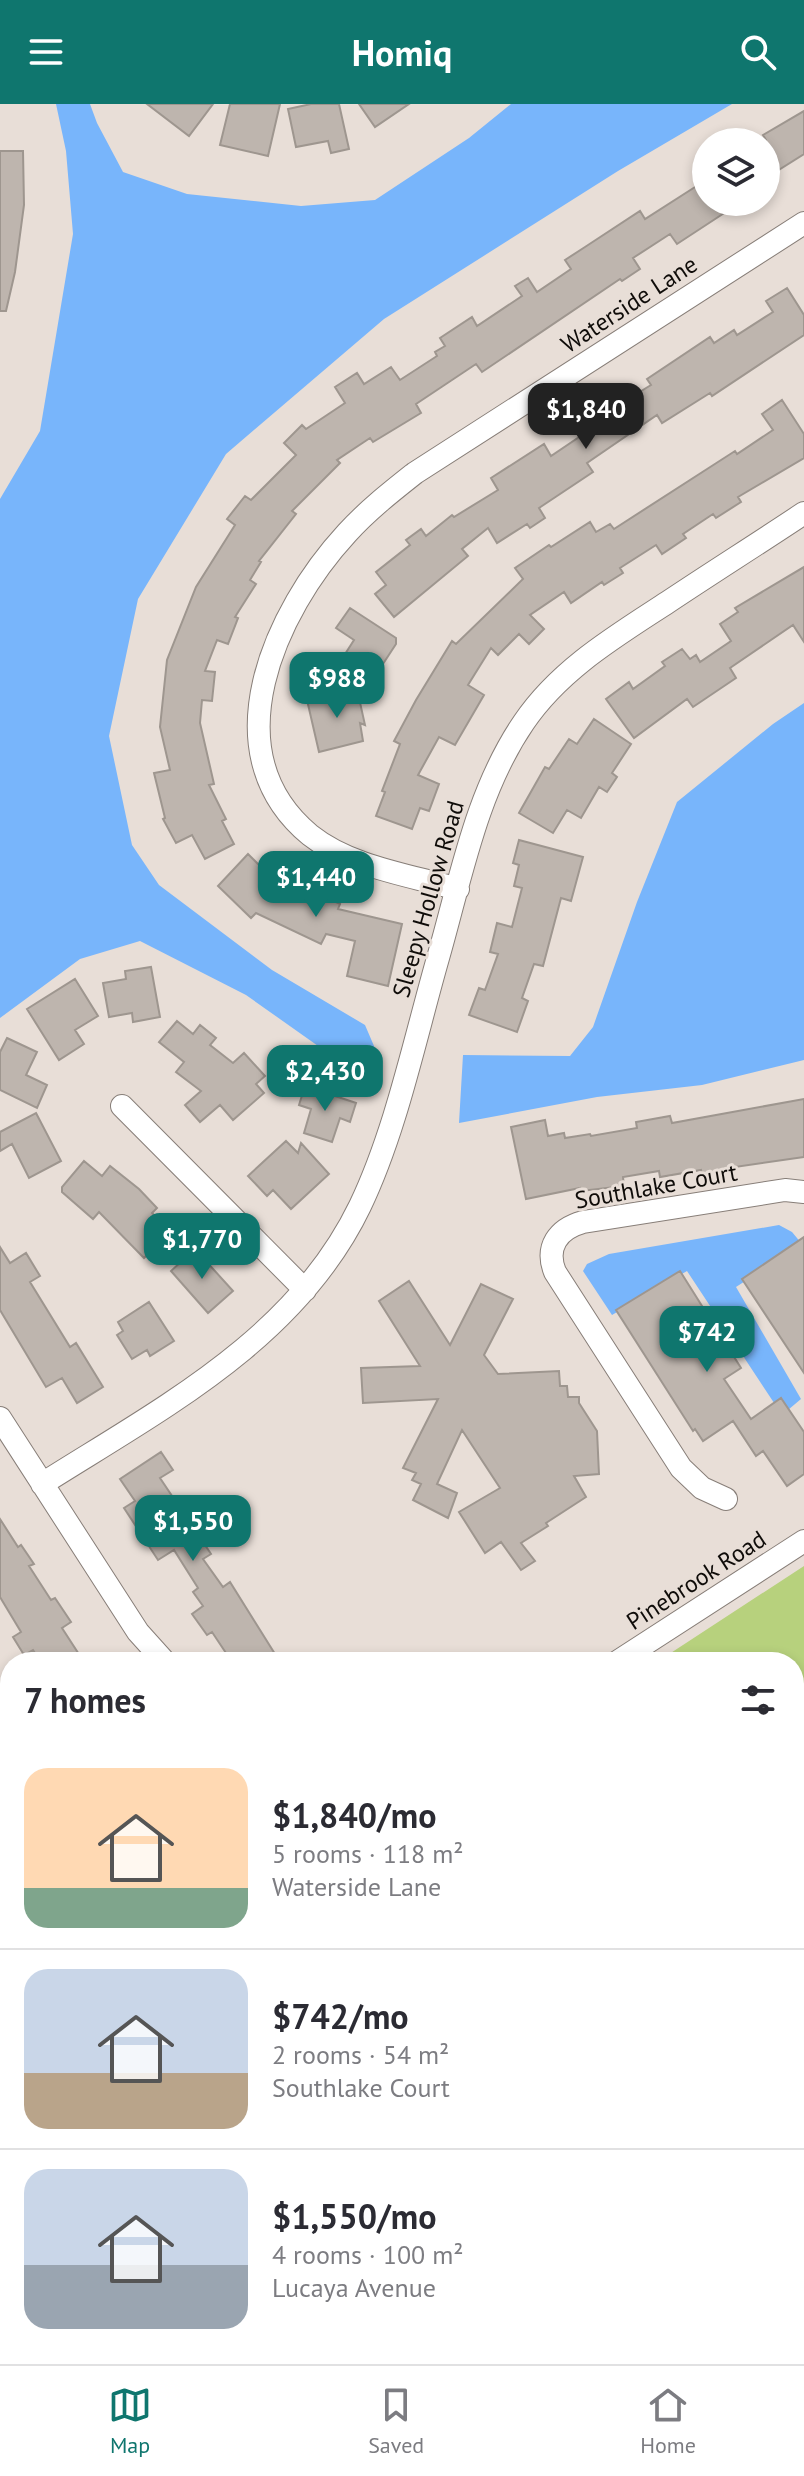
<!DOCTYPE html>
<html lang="en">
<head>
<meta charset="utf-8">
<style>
	body { margin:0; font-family:"PT Sans",sans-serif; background:#f7f7f7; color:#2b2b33; height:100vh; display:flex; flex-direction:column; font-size:30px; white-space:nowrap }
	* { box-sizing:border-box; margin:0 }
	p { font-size:26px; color:#7c7c81 }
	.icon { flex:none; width:44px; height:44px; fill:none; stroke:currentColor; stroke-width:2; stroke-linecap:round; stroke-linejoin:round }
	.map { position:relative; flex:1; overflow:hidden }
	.side { position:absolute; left:0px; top:1548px; width:804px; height:712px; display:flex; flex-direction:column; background:#fff; border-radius:32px 32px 0 0; box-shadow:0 4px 12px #0003 }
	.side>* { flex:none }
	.fabs { position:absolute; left:692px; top:24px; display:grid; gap:16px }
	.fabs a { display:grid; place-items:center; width:88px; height:88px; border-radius:50%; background:#fff; box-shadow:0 4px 12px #0003; font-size:40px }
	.price { position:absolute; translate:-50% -68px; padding:0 18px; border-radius:16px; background:#0f766e; color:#fff; font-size:26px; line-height:52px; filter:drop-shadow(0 2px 4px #0008) }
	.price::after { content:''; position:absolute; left:50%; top:48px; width:24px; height:18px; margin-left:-12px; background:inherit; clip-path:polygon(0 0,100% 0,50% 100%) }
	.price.active { background:#222; color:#fff }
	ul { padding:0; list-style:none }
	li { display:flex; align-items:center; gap:24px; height:200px; padding:0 24px }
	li+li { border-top:2px solid #e1e1e2 }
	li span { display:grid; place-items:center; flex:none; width:224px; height:160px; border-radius:24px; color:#555 }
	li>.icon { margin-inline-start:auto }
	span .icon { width:96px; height:96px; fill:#fffc; stroke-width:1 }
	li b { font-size:34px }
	h2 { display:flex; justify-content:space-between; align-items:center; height:96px; padding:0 24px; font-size:34px }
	header { display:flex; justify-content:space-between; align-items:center; height:104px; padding:0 24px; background:#0f766e; color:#fff; font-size:36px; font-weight:800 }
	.dock { display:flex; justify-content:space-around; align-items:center; height:112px; border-top:2px solid #e1e1e2; background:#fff; font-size:22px; color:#7c7c81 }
	.dock a { display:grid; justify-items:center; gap:4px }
	.dock .active { color:#0f766e }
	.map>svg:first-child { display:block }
</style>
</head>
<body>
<header><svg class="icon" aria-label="menu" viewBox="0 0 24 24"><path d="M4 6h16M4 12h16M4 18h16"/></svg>Homiq<svg class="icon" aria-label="search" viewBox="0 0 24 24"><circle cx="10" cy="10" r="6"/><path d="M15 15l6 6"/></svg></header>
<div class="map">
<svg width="804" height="2260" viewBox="0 0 804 2260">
	<rect width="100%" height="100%" fill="#e8ded7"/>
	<path fill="#b7d17d" d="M804,1462V2260H0V1986L10,1980V2250H794V1558H657Z"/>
	<path fill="#78b5fb" d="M56,0H90L97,19L123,68L187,90L301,102L375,96L469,34L511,0H732L618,67L384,215L226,350L138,495L109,632L132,741L159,781L272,866L365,921L377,949L352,966L246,891L140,837L80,855L0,914V395L40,327L73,130L66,47Z
		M804,599V956L702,981L597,993L459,1019L463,951L570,952L593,923L637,798L677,698L773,620Z
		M779,1121L792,1128L802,1140L736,1183L801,1295L782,1311L687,1167L612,1211L583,1167L587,1160L609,1150Z"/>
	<path fill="#beb5ae" stroke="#9e968f" stroke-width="2" d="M147,0H213L189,32Z
		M230,0H280L268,52L220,41Z
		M311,0H339L349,45L331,49L328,37L296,43L288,5Z
		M359,0H409L375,23Z
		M804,7V50L766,74V36L763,31Z
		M0,47H23L24,101L15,168L6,207H0Z
		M706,76V98H741L677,140L670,130L633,154L640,165L622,177L620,175L482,268L476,260L416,300L421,309L373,338L370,334L337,356L340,359L292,407L296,410L259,457L261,458L250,476L256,480L235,513L238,514L228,540L217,536L205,567L215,568L212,597L202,596L200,619L214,680L209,681L226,715L222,717L234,740L205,755L192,731L176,739L163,715L165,714L154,669L170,666L160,623L167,556L196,483L235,421L227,415L245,392L251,396L296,351L284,339L302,321L306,325L345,299L335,283L357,269L364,280L391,263L400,276L437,252L435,248L445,242L440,234L472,213L477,222L522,192L515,182L528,174L537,188L571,165L565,156L585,143L640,107L645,115Z
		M787,184L804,211V231L712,292L710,289L662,319L657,311L587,359L593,368L539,404L545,414L530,424L527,420L497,439L488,424L462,445L468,452L394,513L375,490L386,481L376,468L410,441L406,436L421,425L426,432L452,411L454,413L498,386L491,374L544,340L551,352L588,327L582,319L617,296L620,300L651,281L647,275L710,233L714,239L734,226L737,231L773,208L766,197Z
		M782,296L804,330V354L738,393L741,398L716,414L713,410L683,430L686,434L662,450L656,441L620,464L623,469L604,481L602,478L571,499L564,488L530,511L544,525L529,540L519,530L498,551L491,544L468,581L484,591L455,641L439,633L418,671L439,680L429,707L420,704L412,725L376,712L385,688L382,687L400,640L394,637L416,596L452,537L456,540L523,475L515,464L549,441L551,443L590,418L596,428L610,420L614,425L735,347L737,350L773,326L762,310Z
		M804,463V538L793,521L730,564L736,574L693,603L687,595L634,634L606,595L629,578L633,585L665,562L662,558L682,545L690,555L696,551L700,558L731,537L720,520L738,508L735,504Z
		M350,504L396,534V540L377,569L369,563L363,573L340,558L354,536L336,524Z
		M357,585L365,621L360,619L363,637L319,648L307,596Z
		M594,615L631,640L612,669L617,673L607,688L599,683L581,714L567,706L553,729L519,709L545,663L549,665L569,635L577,640Z
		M519,736L583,753L571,797L561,794L543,862L534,860L522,894L528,897L517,928L469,911L479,884L485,886L498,850L490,848L497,819L512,823L522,784L514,782L519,761L513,759Z
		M248,750L267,769L274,761L289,774L279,785L310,800L316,788L340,800L338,805L402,820L388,882L347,872L355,837L326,830L321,840L256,809L251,814L218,782Z
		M151,863L160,913L133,918L132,909L109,913L103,879L126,875L125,867Z
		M75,875L98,912L75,926L84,940L59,956L27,905Z
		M177,917L193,930L200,921L216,934L210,941L233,959L244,949L265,972L256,980L264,989L233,1016L220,1001L200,1018L185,1001L201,987L176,968L184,958L159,938Z
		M7,934L37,948L26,971L47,981L37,1004L0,986V948Z
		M305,982L356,999L350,1018L340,1014L332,1038L304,1029L311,1005L299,1001Z
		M804,995V1053L721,1065L722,1069L702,1072L701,1066L660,1073L659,1067L623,1073L624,1082L581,1087L580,1084L526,1095L511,1023L545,1016L548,1032L564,1029L565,1034L590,1030L591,1032L637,1024L636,1018L670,1012L672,1019Z
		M36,1009L61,1057L29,1074L12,1040L0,1047V1028Z
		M286,1037L298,1049L301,1039L329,1070L291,1105L273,1086L267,1092L248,1072Z
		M84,1057L102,1072L110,1062L139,1085L157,1104L152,1109L171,1128L144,1154L99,1108L93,1115L62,1088V1083Z
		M804,1133V1269L742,1175Z
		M0,1143L10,1159L26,1149L40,1172L30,1178L70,1243L76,1239L103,1283L77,1299L62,1274L46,1283L0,1206Z
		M195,1145L233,1187L208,1209L171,1167Z
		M680,1167L741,1264L724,1275L751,1315L781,1294L804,1328V1370L787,1382L763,1347L756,1352L733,1317L703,1337L695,1325L693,1327L616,1206Z
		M409,1177L450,1241L481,1180L513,1195L484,1251L498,1270L559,1267L560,1282H567L568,1293H579V1299L597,1327L599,1370L574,1372L586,1393L546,1419L548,1422L521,1439L535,1457L521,1466L501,1438L485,1449L459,1408L500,1384L462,1326L437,1380L457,1389L448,1414L413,1396L421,1380L412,1376L416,1369L403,1364L438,1295L363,1299L361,1264L420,1262L379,1197Z
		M149,1198L174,1237L150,1252L147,1246L132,1255L117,1231L123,1227L118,1218Z
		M161,1348L173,1366L160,1374L211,1450L203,1455L223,1483L230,1478L280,1558H232L212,1528L207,1531L192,1510L203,1502L193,1488L198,1484L174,1446L158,1456L124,1404L135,1397L120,1375Z
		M0,1415L18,1443L21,1441L34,1460L29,1462L51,1496L55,1494L71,1518L62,1524L84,1558H41L33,1546L24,1551L13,1533L21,1528L0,1493Z"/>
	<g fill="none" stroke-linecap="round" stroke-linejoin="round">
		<defs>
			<path id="minor" d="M458,785C409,771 350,763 310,731C210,648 275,507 347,429C368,406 391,388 415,369L804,119
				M122,1002L305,1186
				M0,1314L138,1528L165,1558
				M42,1380C162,1304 296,1235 360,1102C396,1027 415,934 438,854C461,774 476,688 524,618C560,565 616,532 668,498C713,468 759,439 804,409
				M726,1395L702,1384L681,1364L555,1168C545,1143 558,1125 583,1118L785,1086L804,1088
				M617,1558L804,1437
				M0,1822L10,1838
				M0,1957L10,1950
				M598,2250L604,2260
				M427,2260L444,2250"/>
		</defs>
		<use href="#minor" stroke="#877e78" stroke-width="24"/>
		<use href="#minor" stroke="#fff" stroke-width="22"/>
	</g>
	<g text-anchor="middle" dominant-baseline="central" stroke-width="6" stroke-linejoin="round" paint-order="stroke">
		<g font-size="24" fill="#0f0c09" stroke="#e8ded7">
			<text transform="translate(629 200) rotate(-33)">Waterside Lane</text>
			<text transform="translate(428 795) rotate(-74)">Sleepy Hollow Road</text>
			<text transform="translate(656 1082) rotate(-10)">Southlake Court</text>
			<text transform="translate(696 1476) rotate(-33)">Pinebrook Road</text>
		</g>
	</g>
</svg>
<div class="fabs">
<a><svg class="icon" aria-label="layers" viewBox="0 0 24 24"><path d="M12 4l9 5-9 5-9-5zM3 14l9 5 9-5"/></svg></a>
</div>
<b class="price active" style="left:586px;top:347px">$1,840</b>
<b class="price" style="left:337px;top:616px">$988</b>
<b class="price" style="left:316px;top:815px">$1,440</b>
<b class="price" style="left:325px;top:1009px">$2,430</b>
<b class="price" style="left:202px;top:1177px">$1,770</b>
<b class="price" style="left:707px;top:1270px">$742</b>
<b class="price" style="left:193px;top:1459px">$1,550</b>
<section class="side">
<h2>7 homes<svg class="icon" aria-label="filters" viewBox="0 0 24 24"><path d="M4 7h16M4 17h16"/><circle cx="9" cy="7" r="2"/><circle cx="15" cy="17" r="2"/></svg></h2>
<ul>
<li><span style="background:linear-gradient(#ffd9b3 75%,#7fa58c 0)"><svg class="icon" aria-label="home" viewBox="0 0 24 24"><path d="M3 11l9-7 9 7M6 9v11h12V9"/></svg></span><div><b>$1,840/mo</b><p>5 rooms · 118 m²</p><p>Waterside Lane</p></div></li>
<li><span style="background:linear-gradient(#c9d6e8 65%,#b9a48a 0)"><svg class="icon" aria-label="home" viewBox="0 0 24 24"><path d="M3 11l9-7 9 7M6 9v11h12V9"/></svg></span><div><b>$742/mo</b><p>2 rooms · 54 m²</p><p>Southlake Court</p></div></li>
<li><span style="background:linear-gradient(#c9d6e8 60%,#9aa5b1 0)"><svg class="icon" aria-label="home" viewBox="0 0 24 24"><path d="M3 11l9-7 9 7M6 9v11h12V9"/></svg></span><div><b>$1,550/mo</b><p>4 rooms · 100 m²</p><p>Lucaya Avenue</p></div></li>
</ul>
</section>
</div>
<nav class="dock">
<a class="active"><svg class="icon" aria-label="map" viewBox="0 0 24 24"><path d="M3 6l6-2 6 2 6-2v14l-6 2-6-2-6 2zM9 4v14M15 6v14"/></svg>Map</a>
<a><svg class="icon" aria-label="saved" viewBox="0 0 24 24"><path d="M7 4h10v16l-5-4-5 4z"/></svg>Saved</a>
<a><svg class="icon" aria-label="home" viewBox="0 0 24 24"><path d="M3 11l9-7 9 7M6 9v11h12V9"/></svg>Home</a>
</nav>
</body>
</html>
